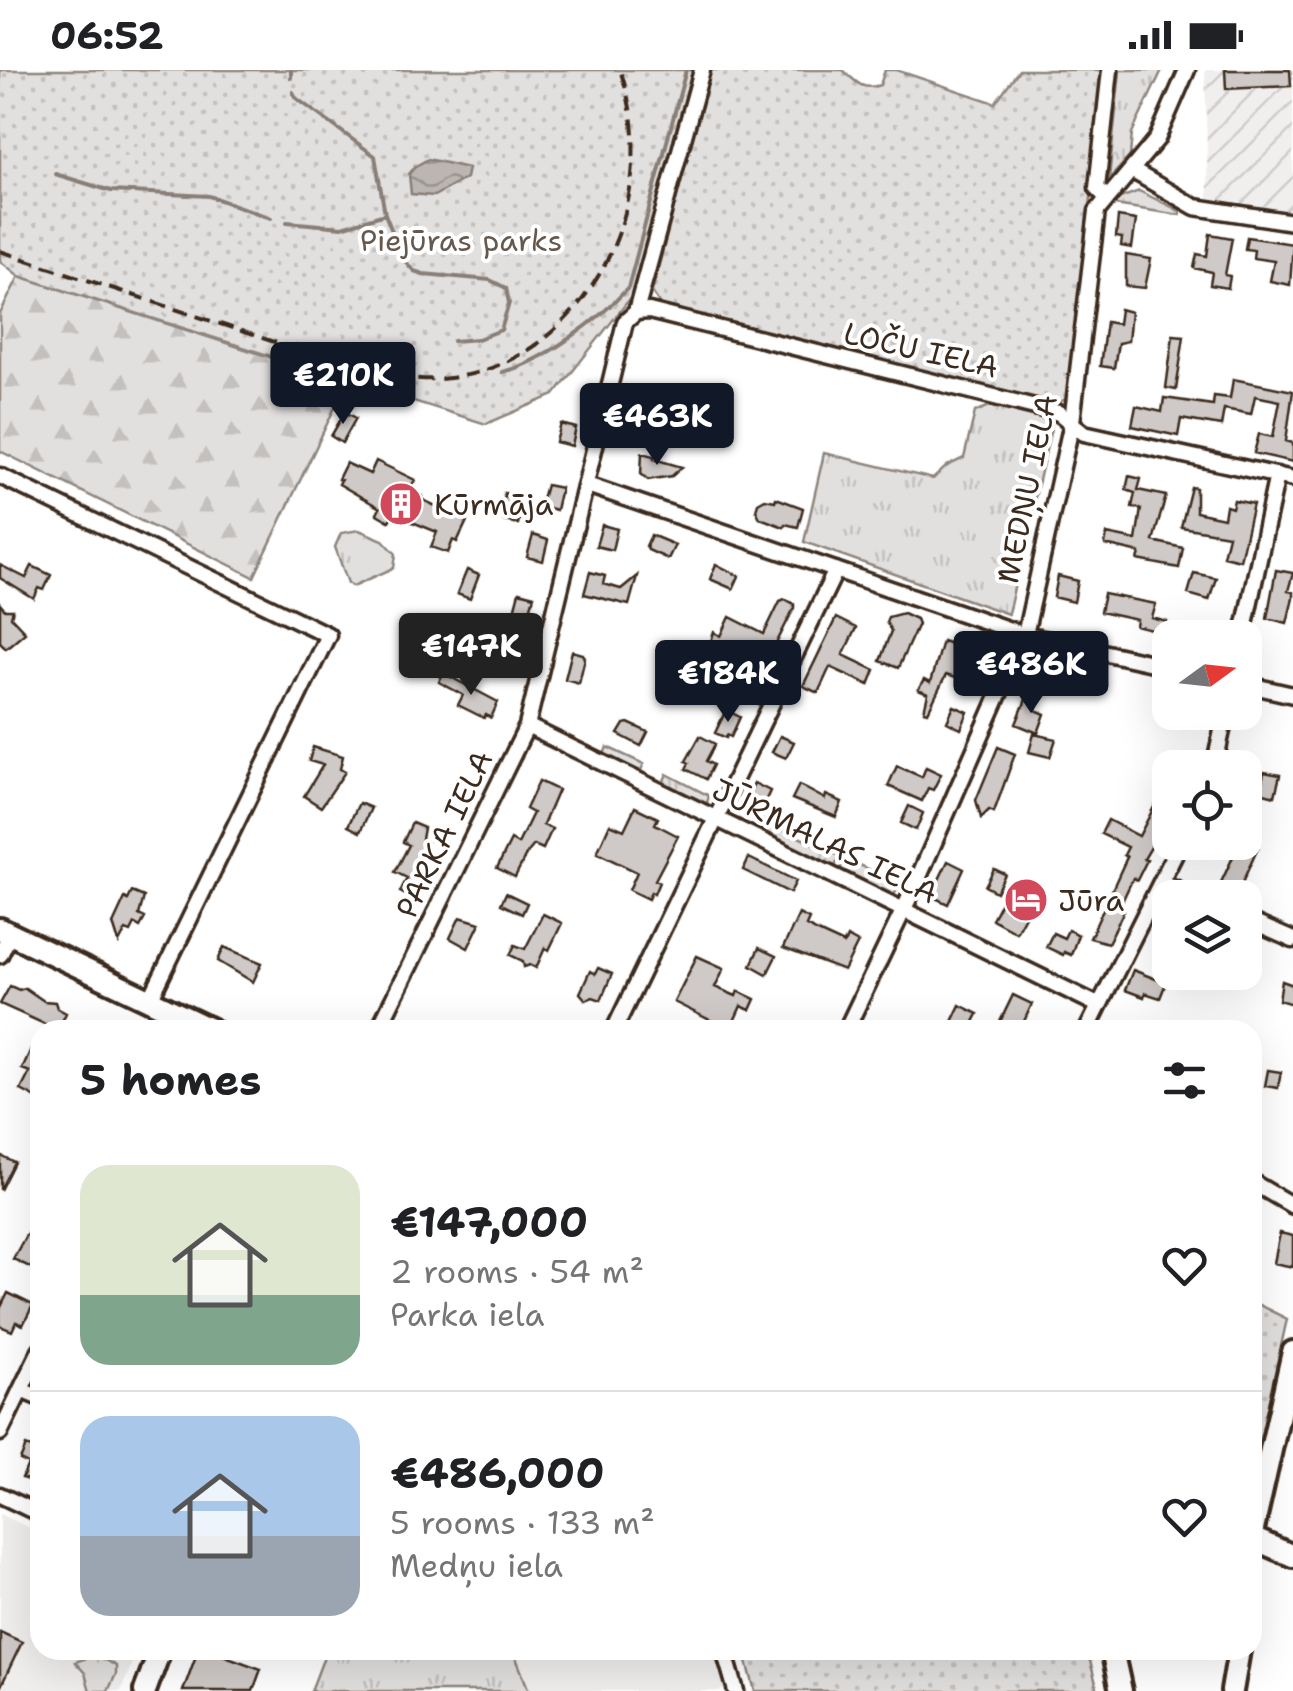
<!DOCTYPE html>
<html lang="en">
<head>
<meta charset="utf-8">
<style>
	body { margin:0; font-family:"Shantell Sans",sans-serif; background:#f2f2f2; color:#202124; height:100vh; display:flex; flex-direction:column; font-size:38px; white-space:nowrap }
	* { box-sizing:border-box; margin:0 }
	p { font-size:32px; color:#757577 }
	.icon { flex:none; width:55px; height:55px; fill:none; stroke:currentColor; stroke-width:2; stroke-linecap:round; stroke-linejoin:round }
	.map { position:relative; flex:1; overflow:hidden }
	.drawer { position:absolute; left:30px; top:950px; width:1232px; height:640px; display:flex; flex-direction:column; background:#fff; border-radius:30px; box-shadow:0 10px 40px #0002 }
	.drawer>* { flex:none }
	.needle { width:65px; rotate:75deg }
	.buttons { position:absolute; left:1152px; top:550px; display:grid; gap:20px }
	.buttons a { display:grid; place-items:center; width:110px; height:110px; border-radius:20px; background:#fff; box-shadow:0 10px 40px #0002; font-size:50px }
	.price { position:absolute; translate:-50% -85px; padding:0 22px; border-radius:10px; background:#111827; color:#fff; font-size:32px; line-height:65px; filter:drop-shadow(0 2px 5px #0008) }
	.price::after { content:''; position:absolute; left:50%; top:60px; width:30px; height:22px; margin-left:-15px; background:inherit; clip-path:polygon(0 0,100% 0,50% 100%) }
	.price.on { background:#222; color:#fff }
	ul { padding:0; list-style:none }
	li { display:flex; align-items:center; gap:30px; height:250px; padding:0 50px }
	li+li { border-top:2px solid #e0e0e0 }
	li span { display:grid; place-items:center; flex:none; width:280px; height:200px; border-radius:30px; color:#555 }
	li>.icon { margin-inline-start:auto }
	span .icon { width:120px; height:120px; fill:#fffc; stroke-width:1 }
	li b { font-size:42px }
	h2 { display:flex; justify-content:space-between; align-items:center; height:120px; padding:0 50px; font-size:42px }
	.status { display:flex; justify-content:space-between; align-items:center; height:70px; padding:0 50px; background:#fff; direction:ltr }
	.status svg { height:28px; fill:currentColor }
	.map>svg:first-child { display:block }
</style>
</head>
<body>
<div class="status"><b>06:52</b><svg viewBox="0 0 49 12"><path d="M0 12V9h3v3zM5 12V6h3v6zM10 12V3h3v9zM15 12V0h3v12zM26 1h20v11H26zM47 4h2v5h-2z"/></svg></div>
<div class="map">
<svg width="1293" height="1621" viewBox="0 0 1293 1621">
	<defs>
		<pattern id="industrial-furrows" width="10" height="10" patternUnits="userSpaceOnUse" patternTransform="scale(2.5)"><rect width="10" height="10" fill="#f1efee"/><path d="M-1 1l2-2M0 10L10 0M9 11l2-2" fill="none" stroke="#d0cdcc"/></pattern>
		<pattern id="grass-tufts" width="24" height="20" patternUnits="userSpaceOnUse" patternTransform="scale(2.5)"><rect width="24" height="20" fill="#e2e0de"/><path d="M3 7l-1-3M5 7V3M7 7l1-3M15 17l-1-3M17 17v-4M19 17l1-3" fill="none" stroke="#c3c0be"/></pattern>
		<pattern id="forest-firs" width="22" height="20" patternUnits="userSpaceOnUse" patternTransform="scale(2.5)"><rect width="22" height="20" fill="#e2e0de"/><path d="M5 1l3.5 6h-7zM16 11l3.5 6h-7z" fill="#c3c0be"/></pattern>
		<pattern id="park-dots" width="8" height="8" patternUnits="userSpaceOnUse" patternTransform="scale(2.5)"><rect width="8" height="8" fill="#e2e0de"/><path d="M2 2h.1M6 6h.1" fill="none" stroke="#c3c0be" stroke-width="1.8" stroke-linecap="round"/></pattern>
		<pattern id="water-waves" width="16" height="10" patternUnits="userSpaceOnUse" patternTransform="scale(2.5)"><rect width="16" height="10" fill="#bcb6b3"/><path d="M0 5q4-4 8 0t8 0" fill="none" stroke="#9a9491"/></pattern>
	</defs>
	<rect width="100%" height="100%" fill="#fff"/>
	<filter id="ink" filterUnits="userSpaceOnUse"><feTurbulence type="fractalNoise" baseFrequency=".01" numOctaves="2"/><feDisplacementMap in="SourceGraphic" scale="20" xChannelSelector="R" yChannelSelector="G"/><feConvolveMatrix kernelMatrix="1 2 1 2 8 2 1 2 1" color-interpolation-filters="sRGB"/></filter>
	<g filter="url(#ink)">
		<path fill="#f1efee" d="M0,1444L40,1463V1580H137L121,1621H0Z
			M513,1580H724L734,1615L718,1621H529Z"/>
		<path fill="url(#industrial-furrows)" d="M1205,0H1293V144L1208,129Z"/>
		<path fill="url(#grass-tufts)" stroke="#8e857e" stroke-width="2.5" d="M1120,0H1162L1132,63L1130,86L1109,109Z
			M1139,121L1180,141V145L1115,135L1112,131Z
			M995,334L1053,350L1008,544L804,472L824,383L933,409L947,396L964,388L975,342Z
			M359,460L383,470L396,484L394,498L353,516L348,513L335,477L341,463Z
			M607,677L644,694L639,704L603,687Z
			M667,704L709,726L706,736L662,715Z
			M762,750L840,786L834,798L757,762Z
			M845,788L900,814L893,827L839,802Z
			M320,1580H513L529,1621H311L325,1584Z
			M95,1585L116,1596V1604L108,1621H90L85,1603L75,1592Z"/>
		<path fill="url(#forest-firs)" stroke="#8e857e" stroke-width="2.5" d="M19,206L347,312L254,507L0,381V244Z"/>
		<path fill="url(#park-dots)" stroke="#8e857e" stroke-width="2.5" d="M0,0H704L639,217L554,325L486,354L19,206L0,191Z
			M710,0H843C856,12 862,21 880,15L885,0H896L995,33L1019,0H1105L1069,327L1055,335L661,236L652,222Z
			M1253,1232L1287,1249L1253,1402Z
			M744,1580H1087L1098,1621H755Z"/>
		<path fill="url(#water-waves)" stroke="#887e77" stroke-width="2.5" d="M428,89L468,98L466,108L434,126L411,124L409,104L416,96Z"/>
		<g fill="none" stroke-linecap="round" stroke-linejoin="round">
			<path stroke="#887e77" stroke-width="4" d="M291,8V0
				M293,22L296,28L375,86L385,144L397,174
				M55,104L111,121L209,126L271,148
				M287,152L342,157L385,144
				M405,191L414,201L423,204L490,210L506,218L509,233L501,260L478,269L453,271
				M502,302C542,293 600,249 628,218L686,0"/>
		</g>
		<path fill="#cfcac7" stroke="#3b2a1e" stroke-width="2.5" d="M1225,0H1290L1291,16L1226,19Z
			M1118,147L1136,150L1132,178L1121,176L1122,168L1116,167Z
			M1210,164L1232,168L1225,205L1230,206L1228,218L1210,215L1212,202L1194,198L1197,184L1207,186Z
			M1247,167L1293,174L1290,215L1270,211L1274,191L1253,188L1254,180L1245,179Z
			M1126,185L1151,189L1145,218L1126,216Z
			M1120,239L1131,242L1128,271L1118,273L1114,298L1100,296L1106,252L1118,254Z
			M1173,265L1184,266L1176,320L1166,318Z
			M1233,309L1293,321L1286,371L1293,373V392L1254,383L1259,364L1273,367L1280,331L1255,326L1251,344L1224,339L1221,356L1181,349L1178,366L1132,356L1136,336L1162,342L1164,328L1213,335L1214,326L1230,328Z
			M345,342L356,348L342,373L331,366Z
			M561,354L576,358L572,376L556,372Z
			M642,383L654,386V389L682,397L672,406L648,410L641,404Z
			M376,391L415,410L409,420L422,426L421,429L467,451L457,472L453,470L448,483L431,477L437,462L393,444L389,451L377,444L380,438L339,414L341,410L338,409L346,393L370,404Z
			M1129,406L1141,409L1138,420L1166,426L1153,471L1183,478L1179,498L1138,490L1140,483L1105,475L1107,464L1136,470L1141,439L1132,437L1135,423L1126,420Z
			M546,415L561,418L556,440L540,436Z
			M1191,417L1196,418V442L1224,448L1226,436L1232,438L1234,430L1253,434L1240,490L1223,486L1228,465L1181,457Z
			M504,423L520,427L518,435L523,436L518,454L504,451Z
			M776,428L803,438L798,457L785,454L784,457L760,448L756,440L758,433L765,429L775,431Z
			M602,455L617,459L612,480L596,476Z
			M533,465L548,470L543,491L527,487Z
			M651,465L675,475L668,489L648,480L646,476Z
			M716,494L739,506L733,519L710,509Z
			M0,495L26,508L32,496L51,505L44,520L39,518L34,529L0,508Z
			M467,500L479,505L470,529L457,524Z
			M1276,500L1293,503L1288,521L1293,522V528L1287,553L1267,548Z
			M590,502L605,506L603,514L621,519L637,506L629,535L584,524Z
			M1194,503L1216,508L1209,530L1188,524Z
			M1058,506L1078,511L1074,532L1054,527Z
			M519,522L534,526L514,594L490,584L497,560L508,564Z
			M1104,524L1156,534L1152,548L1167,552L1164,563L1136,556L1137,550L1100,542Z
			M785,529L794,534V538L769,588L737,573L726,589L708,580L714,562L721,566L730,547L764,564L780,531Z
			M0,534L5,540H13L11,547L25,562L6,578L0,572Z
			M903,543L916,549L918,554L898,598L880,591L891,561L886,552L888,547Z
			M836,548L856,558L843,585L875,600L869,615L830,597L818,623L803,616Z
			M942,571L978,583L975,591L982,593L974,614L946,605L928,642L924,641L928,624L918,620L924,610L930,613Z
			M572,581L583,584L585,588L579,613L565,609Z
			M1042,590L1065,596L1063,607L1057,606L1055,613L1038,610Z
			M443,603L498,632L491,648L486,645L484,648L458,635L463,625L439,612Z
			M1027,627L1039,632L1036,640L1045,644L1038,663L1016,654Z
			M954,636L968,642L961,659L947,652Z
			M726,640L740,647L731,667L727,665L726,668L715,663Z
			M628,653L648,662L641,676L618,664L624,654Z
			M1034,664L1056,669L1050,687L1029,682Z
			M700,666L715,674L706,691L713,695L706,709L686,699L689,693L686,691Z
			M780,666L794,672L786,688L772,682Z
			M313,677L343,686L340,699L345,702L321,737L304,726L323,695L309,691Z
			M998,677L1015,684L994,742L989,740L981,748L976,730Z
			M897,696L922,707L926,697L941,704L933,720L928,718L922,731L888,716Z
			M1264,702L1280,705L1275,726L1260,722Z
			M1170,706V745L1144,789L1147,790L1137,810L1133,808L1119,838L1124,840L1118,853L1108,873L1090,868L1127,787L1124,785L1128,777L1101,764L1108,750L1139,766Z
			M539,711L558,720L543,755L552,759L543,779L534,775L526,785L515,807L497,798L511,770L518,774L533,743L526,739Z
			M754,713L770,721L763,736L747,728Z
			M799,715L825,729L826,725L842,732L836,747L792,729Z
			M359,733L371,738L360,762L348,756Z
			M909,736L923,743L916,760L901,753Z
			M635,737L658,748L655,754L678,766L655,810L659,812L654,824L651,822L648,829L629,820L637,802L597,783L610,754L624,760Z
			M412,753L424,758L422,769L427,772L413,799L425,804L413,829L400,822L407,808L395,802L409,775L403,772Z
			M1240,772L1258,778L1235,828H1231L1217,821Z
			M749,788L796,811L790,823L743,800Z
			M948,791L964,799L948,834L931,826Z
			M994,799L1005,804L996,822L985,816Z
			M132,822L144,827L139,845L145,848L140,857L135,854L131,862L126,860L119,873L113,854L125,828L128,830Z
			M506,823L527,833L522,844L501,834Z
			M1003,828L1027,842L1016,862L992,849Z
			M543,844L562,853L549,880L545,878L536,898L530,895L524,897L523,891L510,885L515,875L525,879Z
			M799,844L809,849L806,856L818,862L844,874L847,867L858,873L844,901L783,878Z
			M1160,845L1170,848V865L1156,861Z
			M460,847L480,853L468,878L450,868Z
			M1068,860L1078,865L1071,885L1064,882L1063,885L1046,877L1053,863L1064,868Z
			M224,877L262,893L253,912L218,891Z
			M759,878L776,886L767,904L751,895Z
			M697,886L724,898L715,917L736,926L738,921L755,929L750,940L741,936L730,960L674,932Z
			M598,898L612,904L601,930L593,927L586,930L580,923L590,901L595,904Z
			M1133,900L1166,913L1160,928L1145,923L1144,927L1125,920Z
			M1282,911L1293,915V934L1279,930Z
			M10,916L19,920L25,918L44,931L55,932L57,938L66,943L58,960L0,934Z
			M1013,925L1032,934L1020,960H996Z
			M960,935L978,944L974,952L991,960H948Z
			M31,979L39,983L40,980V1030L21,1020L30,1002L22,999Z
			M1268,1000L1281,1002L1278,1018L1265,1016Z
			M0,1085L14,1092L0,1120Z
			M40,1139V1202L13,1189Z
			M1280,1163L1293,1166V1197L1274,1193Z
			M8,1223L33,1235L23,1255L16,1252L12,1261L0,1256V1239Z
			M40,1365V1415L22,1408L28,1394L20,1390L26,1376L34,1379Z
			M0,1562L22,1572L0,1618Z
			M198,1580H209L261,1599L253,1621H183Z"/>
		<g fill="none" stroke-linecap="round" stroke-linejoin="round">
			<defs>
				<path id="street" d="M1133,101L1195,137L1293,152
					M1106,127L1097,118L1110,0
					M636,242L702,0
					M0,406L328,565L150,930
					M587,415L1025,565L1170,597
					M1242,568L1277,405
					M1245,614L1293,625
					M527,656L1098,935
					M1214,698L1226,642
					M1161,812L1197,828
					M1245,849L1293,870
					M0,885L10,864
					M378,960L527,656L625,252L636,242L649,241L1059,343L1084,363L1293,409
					M614,960L836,500
					M846,960L914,818L1025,565L1072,352L1097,141L1157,69L1187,0
					M1087,960L1181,772
					M1252,1112L1293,1136
					M21,1320L40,1328
					M0,1363L40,1280
					M0,1425L40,1444
					M724,1580L736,1621"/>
				<path id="secondary" d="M0,859L212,960
					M1252,1464L1293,1282
					M1252,1468L1293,1486
					M1112,1580L1121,1621
					M145,1621L160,1580
					M1232,1621L1239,1580"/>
			</defs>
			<use href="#street" stroke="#3b2a1e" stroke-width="21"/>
			<use href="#secondary" stroke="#3b2a1e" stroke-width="28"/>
			<use href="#street" stroke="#fff" stroke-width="14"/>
			<use href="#secondary" stroke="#fff" stroke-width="20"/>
			<path stroke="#3b2a1e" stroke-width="4" stroke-dasharray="15 8" stroke-linecap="butt" d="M0,181C81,208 163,235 244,262C303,281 389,316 450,308C518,299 570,257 603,198C636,137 643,65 620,0"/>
		</g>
	</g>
	<defs>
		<symbol id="building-disc" viewBox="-11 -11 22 22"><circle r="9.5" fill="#d1495b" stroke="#fff"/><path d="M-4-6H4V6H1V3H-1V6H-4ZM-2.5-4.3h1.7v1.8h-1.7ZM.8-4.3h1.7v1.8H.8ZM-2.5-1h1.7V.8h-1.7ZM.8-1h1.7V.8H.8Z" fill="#fff"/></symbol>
		<symbol id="hotel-disc" viewBox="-11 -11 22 22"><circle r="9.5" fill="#d1495b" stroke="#fff"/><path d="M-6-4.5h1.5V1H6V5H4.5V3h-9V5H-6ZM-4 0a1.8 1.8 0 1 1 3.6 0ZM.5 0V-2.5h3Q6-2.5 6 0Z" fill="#fff"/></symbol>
	</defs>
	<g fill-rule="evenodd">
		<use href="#building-disc" x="376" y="409" width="50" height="50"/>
		<use href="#hotel-disc" x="1001" y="805" width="50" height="50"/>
	</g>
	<g text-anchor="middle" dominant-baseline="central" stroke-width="8" stroke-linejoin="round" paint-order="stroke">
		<g font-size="30" fill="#65584e" stroke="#fff">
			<text x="461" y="170">Piejūras parks</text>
		</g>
		<g font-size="30" fill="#3b2a1e" stroke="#fff">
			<text transform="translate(921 280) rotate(13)">LOČU IELA</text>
			<text transform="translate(1027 419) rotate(-78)">MEDŅU IELA</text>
			<text transform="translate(444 764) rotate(-64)">PARKA IELA</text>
			<text transform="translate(825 771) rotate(26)">JŪRMALAS IELA</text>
		</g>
		<g font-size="30" fill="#3b2a1e" stroke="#fff" text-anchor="start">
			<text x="434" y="434">Kūrmāja</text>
			<text x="1058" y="830">Jūra</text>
		</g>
	</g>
</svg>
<div class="buttons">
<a><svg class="needle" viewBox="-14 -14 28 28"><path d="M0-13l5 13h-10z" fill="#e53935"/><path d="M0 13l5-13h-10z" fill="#757577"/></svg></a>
<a><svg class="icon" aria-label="locate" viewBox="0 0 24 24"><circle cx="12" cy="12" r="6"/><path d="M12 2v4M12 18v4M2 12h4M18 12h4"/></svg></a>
<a><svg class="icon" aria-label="layers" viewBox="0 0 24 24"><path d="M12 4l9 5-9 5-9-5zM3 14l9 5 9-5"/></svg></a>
</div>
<b class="price" style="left:343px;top:357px">€210K</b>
<b class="price" style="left:657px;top:398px">€463K</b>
<b class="price on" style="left:471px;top:628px">€147K</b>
<b class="price" style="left:1031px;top:646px">€486K</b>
<b class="price" style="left:728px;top:655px">€184K</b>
<section class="drawer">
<h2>5 homes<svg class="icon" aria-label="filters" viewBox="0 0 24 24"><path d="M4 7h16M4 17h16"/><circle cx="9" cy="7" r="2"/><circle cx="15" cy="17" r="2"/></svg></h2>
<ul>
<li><span style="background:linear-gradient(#dfe7d0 65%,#7fa58c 0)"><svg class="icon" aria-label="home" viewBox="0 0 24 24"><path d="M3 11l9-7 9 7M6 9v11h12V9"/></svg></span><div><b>€147,000</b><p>2 rooms · 54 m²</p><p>Parka iela</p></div><svg class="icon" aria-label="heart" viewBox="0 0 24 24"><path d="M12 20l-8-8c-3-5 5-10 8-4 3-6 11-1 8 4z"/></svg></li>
<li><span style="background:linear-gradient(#a9c7e8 60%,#9aa5b1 0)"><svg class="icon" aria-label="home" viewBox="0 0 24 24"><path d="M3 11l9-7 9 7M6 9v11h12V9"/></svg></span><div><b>€486,000</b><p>5 rooms · 133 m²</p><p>Medņu iela</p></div><svg class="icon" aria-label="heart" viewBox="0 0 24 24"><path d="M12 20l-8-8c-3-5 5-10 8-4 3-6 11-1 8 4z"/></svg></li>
</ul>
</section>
</div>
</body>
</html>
